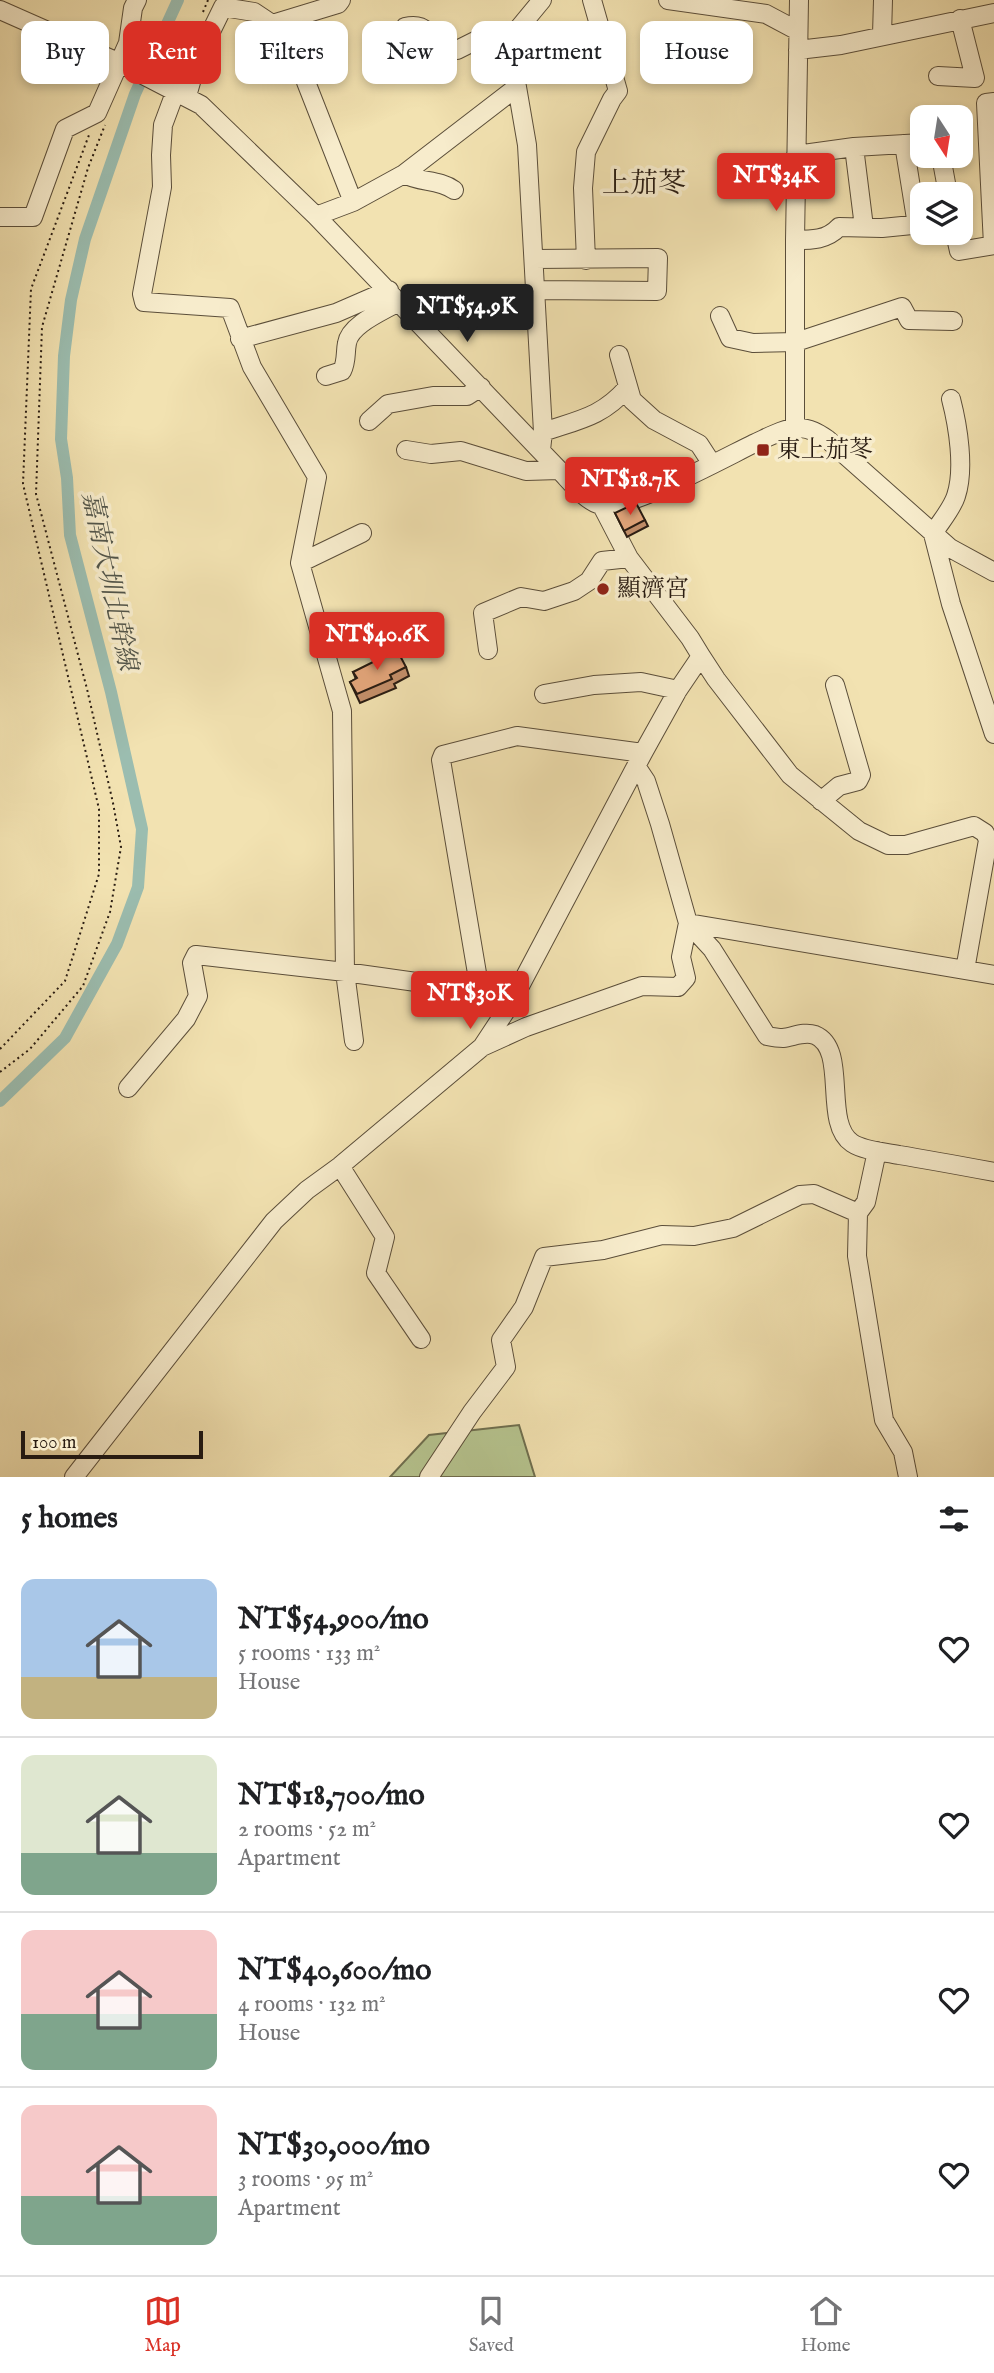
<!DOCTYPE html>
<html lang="en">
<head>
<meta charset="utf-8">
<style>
	body { margin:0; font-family:"IM FELL English","Noto Serif TC",serif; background:#f6f6f6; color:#202124; height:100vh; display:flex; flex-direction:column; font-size:26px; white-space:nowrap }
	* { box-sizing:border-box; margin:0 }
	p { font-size:23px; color:#757577 }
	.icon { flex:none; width:38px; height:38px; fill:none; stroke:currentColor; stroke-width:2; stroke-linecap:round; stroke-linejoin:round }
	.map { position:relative; height:1477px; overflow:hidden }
	.sheet { display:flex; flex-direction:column; background:#fff; flex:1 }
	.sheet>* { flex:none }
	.top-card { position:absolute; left:21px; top:21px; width:952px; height:63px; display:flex; gap:14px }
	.needle { width:46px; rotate:168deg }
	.fabs { position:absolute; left:910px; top:105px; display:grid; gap:14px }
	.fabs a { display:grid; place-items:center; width:63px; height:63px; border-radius:14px; background:#fff; box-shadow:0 4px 10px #0003; font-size:35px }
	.scale { position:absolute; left:21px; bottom:18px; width:182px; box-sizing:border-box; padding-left:7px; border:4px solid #291c12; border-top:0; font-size:19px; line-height:24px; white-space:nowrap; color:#291c12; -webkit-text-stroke:5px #f7eccc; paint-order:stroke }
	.price { position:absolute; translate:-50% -60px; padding:0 16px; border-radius:7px; background:#d93025; color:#fff; font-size:23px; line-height:46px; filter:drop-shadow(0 2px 4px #0008) }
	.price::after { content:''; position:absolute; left:50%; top:42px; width:21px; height:16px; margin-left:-10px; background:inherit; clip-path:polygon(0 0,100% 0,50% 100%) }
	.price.on { background:#222; color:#fff }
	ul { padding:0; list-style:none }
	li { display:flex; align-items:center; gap:21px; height:175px; padding:0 21px }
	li+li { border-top:2px solid #e0e0e0 }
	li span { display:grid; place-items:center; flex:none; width:196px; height:140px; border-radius:14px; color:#555 }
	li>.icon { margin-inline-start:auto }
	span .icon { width:84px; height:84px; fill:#fffc; stroke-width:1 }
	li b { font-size:30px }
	h2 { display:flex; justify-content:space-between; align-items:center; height:84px; padding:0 21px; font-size:30px }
	.pill { padding:0 24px; border-radius:14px; background:#fff; box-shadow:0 4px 10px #0003; font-size:24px; line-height:63px }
	.pill.on { background:#d93025; color:#fff }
	.menu { display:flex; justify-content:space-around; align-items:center; height:98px; border-top:2px solid #e0e0e0; background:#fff; font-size:19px; color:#757577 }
	.menu a { display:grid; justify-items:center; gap:4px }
	.menu .on { color:#d93025 }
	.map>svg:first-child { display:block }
</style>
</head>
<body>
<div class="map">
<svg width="994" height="1477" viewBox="0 0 994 1477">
	<rect width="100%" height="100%" fill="#f2e2b1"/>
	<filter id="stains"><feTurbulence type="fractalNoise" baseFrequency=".00286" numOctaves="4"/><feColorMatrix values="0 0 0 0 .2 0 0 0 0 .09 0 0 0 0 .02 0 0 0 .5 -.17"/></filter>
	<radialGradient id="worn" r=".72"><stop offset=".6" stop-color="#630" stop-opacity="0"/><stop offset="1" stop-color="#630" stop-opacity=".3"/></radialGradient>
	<path fill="#b6c48f" stroke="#707050" stroke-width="2" d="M519,1425L535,1477H390L429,1435Z"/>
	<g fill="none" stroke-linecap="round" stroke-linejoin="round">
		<path stroke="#9bbdb0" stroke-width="12" d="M0,1101L65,1038L117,944L138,887L142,829L111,692L70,535L67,478L61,439L64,356L71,300L85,239L135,94L178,0"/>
		<defs>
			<path id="minor" d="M668,0L766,14L798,31
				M0,10L120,63L201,105L316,216L559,470C571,482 584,500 600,505C624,513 726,457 753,444C767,438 783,428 798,428C810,428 818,433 827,439L950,548L994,572
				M405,27C426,22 426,35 441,43C446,46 452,48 457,50L491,33L504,46
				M882,35L883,0
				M798,50L841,45L994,13
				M938,76L975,78L960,19
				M306,82L353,202
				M176,90L163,125L161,155L162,187L142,294L144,302L230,308L252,367L317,477L300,563L342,711L345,972L354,1041
				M187,96L198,58L223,7L254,12L272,24L338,4L341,0
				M904,144L917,225
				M854,147L864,227
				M796,155L854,147L922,143
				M941,156L948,194
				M404,174C420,183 439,179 454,190
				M316,216L353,202L404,174L517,87
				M0,217H33L65,129L97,113L128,43L133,8L137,0
				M955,233L959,251L994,245
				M795,240C812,240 827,240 839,227L882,228L922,224
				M993,245L986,103L994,102
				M534,259L658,258L657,291L536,290
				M586,260L583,188L586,152L612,99L618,91L592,0
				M720,316L730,338L753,343L796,342L902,307L909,320L953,321
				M240,339L336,313L389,290
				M619,355L632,400L654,420L699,444L712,464
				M326,376L342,371C347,361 345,353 347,343C350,324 384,311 400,301
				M951,399C958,426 965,469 956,496C952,509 940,522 933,534L951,604L994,734
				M369,421L388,404L433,396H467L481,387
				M795,428V240L799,0
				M543,432C578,420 602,417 627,388
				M406,450L431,454L461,451L526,471L559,470
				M541,450L543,432L527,145L517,87L504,46L542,0
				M300,563L362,533
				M488,650L483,613L521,597L544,601L574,591L589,581L602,561L629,558
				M701,656L716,679L790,775L859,831L888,845H906L974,826L985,833L988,840L965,970
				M544,694L594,685L641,682L678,690
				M636,766L646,781L660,824L688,923L712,949L767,1036C772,1037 778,1038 783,1038C793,1037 804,1031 815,1035C849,1049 822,1123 852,1143C864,1151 885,1152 899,1155C930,1160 962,1166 994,1172
				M821,801L839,786L858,781L861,775L835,685
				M480,991L441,760L443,755L517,736L643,753
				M482,1047L526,1027L642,986L678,987L686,978L681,957L688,923L994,975
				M128,1088L186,1019L198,996L192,963L196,955L345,972L480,991L511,1003
				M877,1151L866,1202L858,1213L857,1256L884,1420L903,1452L908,1477
				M340,1166L385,1237L376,1273L421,1339
				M74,1477L274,1221L307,1190L340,1166L482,1047L511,1003L643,753L678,690L701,656L690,638L629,558L602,506
				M429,1477L472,1412L506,1367L501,1340L524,1307L544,1257L603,1250L662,1235L694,1236L733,1228L800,1195L814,1194L858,1213"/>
		</defs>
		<use href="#minor" stroke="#5b4e3a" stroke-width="20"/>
		<path stroke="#291c12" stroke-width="2" stroke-dasharray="2 3.5" stroke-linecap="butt" d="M203,12L208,0
			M0,1049L65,981L99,874V809L23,484L31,289L89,135
			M0,1072L30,1049L83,986L110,912L121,847L113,803L87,689L36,494L42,327L88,168L105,125"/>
		<use href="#minor" stroke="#f7eccc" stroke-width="18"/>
	</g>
	<path fill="#c5906b" stroke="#291c12" stroke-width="2" d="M615,513L645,520L648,526L627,537Z
		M406,667L409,676L394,684L396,688L360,703L350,682L356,679L353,672Z"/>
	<path fill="#e5a77c" stroke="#291c12" stroke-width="2" d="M636,503L645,520L624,531L615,513Z
		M397,650L406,667L390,675L392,679L357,694L350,682L357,678L353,672Z"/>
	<g fill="#8f2418" stroke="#f7eccc" stroke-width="2.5">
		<rect x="756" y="443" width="14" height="14" rx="3.5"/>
		<circle cx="603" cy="589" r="7"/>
	</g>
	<g text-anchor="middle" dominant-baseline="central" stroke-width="7" stroke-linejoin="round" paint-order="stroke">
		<g font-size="24" fill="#291c12" stroke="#f7eccc" text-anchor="start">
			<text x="777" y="450">東上茄苳</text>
			<text x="617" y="589">顯濟宮</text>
		</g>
		<g font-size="26" font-style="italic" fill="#515449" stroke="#f7eccc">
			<text transform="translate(109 581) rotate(78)">嘉南大圳北幹線</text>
		</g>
		<g font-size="28" fill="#291c12" stroke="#f7eccc">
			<text x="644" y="184">上茄苳</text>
		</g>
	</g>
	<rect width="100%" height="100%" filter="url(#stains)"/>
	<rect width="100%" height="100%" fill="url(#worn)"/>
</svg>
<div class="fabs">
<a><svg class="needle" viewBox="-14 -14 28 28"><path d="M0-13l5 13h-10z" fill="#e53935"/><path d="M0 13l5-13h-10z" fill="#757577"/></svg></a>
<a><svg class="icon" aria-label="layers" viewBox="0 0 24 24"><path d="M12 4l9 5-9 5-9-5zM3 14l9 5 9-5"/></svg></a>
</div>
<div class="scale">100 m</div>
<b class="price" style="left:776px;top:213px">NT$34K</b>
<b class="price on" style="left:467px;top:344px">NT$54.9K</b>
<b class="price" style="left:630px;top:517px">NT$18.7K</b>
<b class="price" style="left:377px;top:672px">NT$40.6K</b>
<b class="price" style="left:470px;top:1031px">NT$30K</b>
<div class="top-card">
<a class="pill">Buy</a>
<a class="pill on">Rent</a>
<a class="pill">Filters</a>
<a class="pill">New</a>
<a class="pill">Apartment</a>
<a class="pill">House</a>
</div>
</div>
<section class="sheet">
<h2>5 homes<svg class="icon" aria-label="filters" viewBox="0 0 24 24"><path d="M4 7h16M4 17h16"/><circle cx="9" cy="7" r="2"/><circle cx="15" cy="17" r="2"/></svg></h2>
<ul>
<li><span style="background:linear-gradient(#a9c7e8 70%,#c2b280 0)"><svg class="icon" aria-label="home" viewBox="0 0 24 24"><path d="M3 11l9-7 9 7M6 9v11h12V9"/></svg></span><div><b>NT$54,900/mo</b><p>5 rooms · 133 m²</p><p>House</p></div><svg class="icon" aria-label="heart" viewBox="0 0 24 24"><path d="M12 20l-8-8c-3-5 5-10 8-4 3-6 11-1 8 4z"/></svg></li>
<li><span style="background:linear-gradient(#dfe7d0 70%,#7fa58c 0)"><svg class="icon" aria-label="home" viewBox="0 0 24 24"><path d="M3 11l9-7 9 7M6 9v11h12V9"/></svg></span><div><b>NT$18,700/mo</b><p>2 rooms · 52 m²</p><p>Apartment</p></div><svg class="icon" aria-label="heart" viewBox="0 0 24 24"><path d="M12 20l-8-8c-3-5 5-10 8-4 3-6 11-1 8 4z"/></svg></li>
<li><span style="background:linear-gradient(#f6c9c9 60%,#7fa58c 0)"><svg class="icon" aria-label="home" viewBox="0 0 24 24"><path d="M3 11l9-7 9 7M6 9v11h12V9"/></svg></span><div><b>NT$40,600/mo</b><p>4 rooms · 132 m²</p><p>House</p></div><svg class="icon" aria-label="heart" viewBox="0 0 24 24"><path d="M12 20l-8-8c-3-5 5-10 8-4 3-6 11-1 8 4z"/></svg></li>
<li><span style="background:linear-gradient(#f6c9c9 65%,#7fa58c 0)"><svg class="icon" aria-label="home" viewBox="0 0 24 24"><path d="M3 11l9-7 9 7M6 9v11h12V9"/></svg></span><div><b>NT$30,000/mo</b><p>3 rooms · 95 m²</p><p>Apartment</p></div><svg class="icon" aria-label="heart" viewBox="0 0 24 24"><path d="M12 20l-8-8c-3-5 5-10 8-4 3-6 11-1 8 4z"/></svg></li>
</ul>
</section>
<nav class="menu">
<a class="on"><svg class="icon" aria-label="map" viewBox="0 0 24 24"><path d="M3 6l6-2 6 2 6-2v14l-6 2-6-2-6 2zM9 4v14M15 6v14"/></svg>Map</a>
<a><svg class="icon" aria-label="saved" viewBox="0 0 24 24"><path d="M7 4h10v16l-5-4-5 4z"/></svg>Saved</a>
<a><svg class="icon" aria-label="home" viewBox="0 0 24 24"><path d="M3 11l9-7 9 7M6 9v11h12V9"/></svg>Home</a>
</nav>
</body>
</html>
